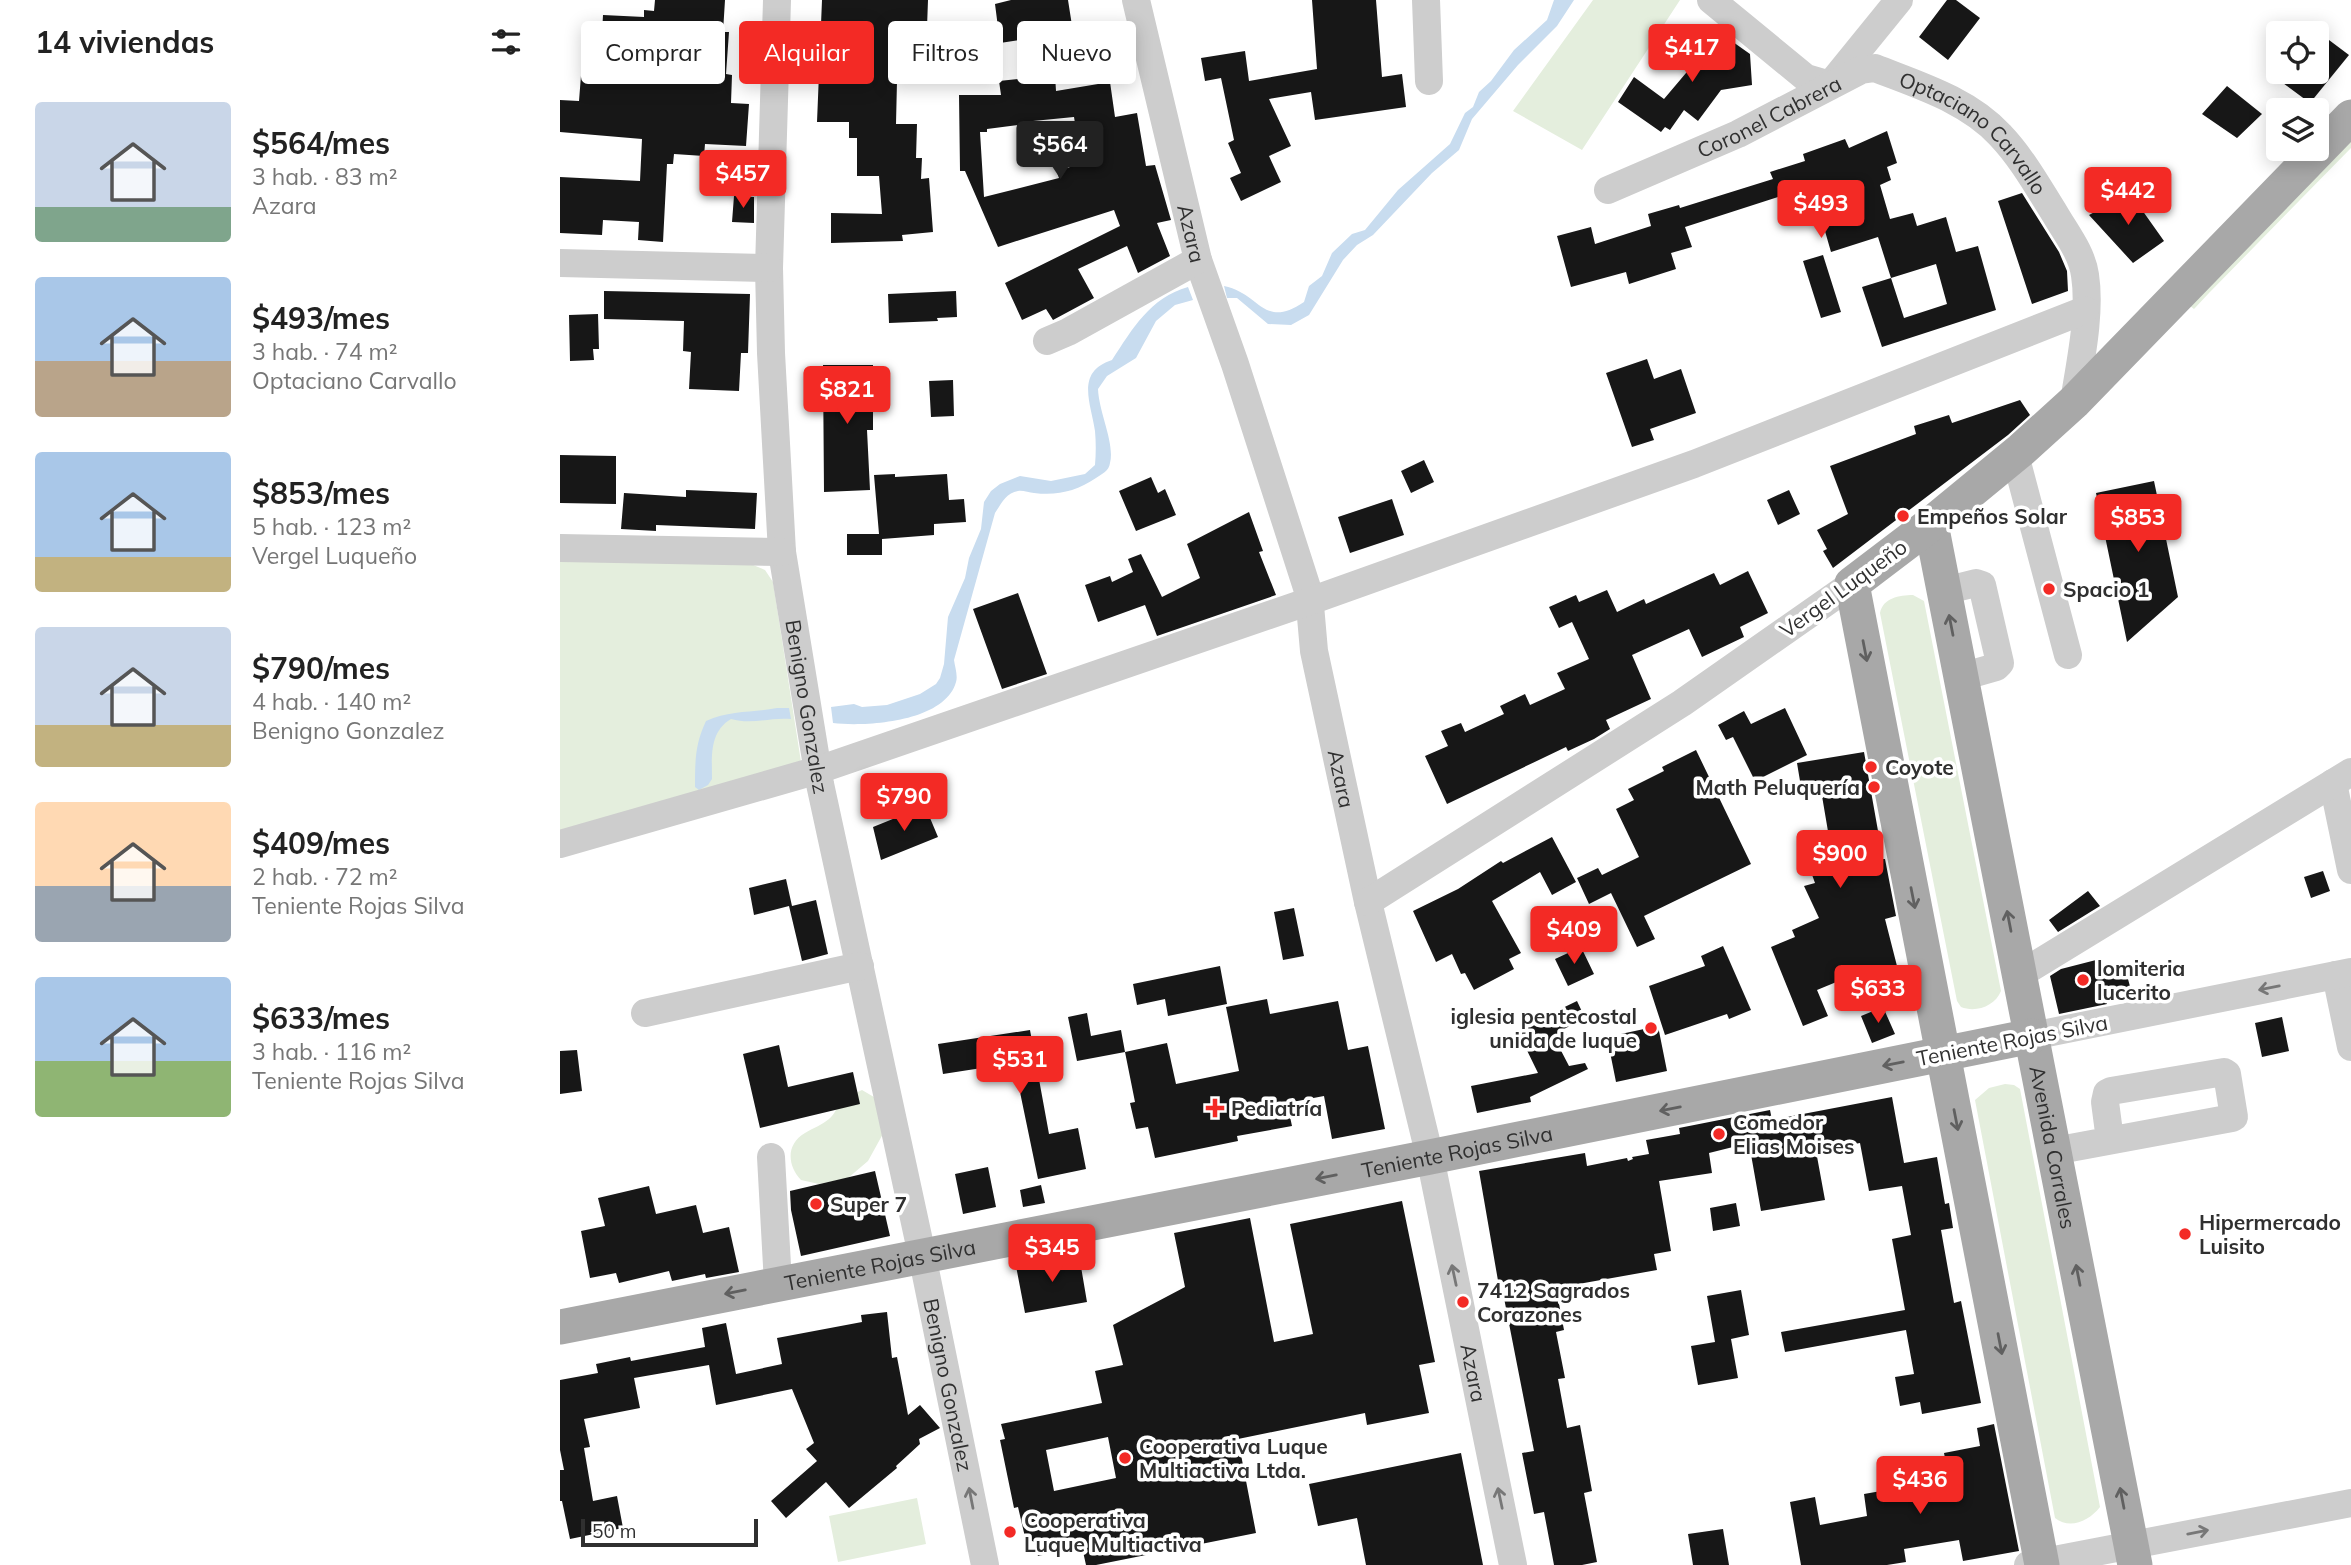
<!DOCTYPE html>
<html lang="es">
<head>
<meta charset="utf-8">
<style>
	body { margin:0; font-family:Mulish,sans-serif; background:#f2f2f2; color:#222; height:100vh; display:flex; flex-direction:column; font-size:26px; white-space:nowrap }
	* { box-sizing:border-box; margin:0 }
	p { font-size:23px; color:#767676 }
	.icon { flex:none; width:38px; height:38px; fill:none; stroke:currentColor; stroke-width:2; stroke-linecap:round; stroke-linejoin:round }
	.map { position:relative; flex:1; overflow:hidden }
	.details { display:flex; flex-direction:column; background:#fff; width:560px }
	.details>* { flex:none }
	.guide { position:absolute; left:21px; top:21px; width:665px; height:63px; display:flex; gap:14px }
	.controls { position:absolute; left:1706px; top:21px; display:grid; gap:14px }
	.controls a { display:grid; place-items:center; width:63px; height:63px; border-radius:7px; background:#fff; box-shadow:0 4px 18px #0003; font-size:35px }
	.scale { position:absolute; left:21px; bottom:18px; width:177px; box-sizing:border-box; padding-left:7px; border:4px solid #303030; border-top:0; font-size:19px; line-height:24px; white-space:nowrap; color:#303030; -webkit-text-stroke:5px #fff; paint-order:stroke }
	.price { position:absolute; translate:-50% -60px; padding:0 16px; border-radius:7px; background:#f32a25; color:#fff; font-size:23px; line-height:46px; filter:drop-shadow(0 2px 4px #0008) }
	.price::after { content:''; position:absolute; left:50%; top:42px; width:21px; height:16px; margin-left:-10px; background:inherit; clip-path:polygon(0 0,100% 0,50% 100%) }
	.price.active { background:#222; color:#fff }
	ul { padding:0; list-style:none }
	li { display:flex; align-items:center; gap:21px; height:175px; padding:0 35px }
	li span { display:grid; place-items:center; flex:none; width:196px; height:140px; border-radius:7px; color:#555 }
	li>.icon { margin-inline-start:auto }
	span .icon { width:84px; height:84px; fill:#fffc; stroke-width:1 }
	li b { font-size:30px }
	h2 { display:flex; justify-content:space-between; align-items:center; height:84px; padding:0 35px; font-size:30px }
	.pill { padding:0 24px; border-radius:7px; background:#fff; box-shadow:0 4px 18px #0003; font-size:24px; line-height:63px }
	.pill.active { background:#f32a25; color:#fff }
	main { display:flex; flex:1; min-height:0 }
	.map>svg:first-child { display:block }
</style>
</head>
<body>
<main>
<section class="details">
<h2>14 viviendas<svg class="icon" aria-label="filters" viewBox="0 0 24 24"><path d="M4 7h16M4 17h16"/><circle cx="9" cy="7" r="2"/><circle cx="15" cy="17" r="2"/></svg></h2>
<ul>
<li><span style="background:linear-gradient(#c9d6e8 75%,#7fa58c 0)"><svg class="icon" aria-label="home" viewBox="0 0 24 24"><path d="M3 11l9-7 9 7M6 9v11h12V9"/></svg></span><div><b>$564/mes</b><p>3 hab. · 83 m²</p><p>Azara</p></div></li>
<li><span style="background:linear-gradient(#a9c7e8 60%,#b9a48a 0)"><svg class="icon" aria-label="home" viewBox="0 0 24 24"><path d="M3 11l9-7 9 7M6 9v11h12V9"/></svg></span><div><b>$493/mes</b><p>3 hab. · 74 m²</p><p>Optaciano Carvallo</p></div></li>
<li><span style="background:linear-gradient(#a9c7e8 75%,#c2b280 0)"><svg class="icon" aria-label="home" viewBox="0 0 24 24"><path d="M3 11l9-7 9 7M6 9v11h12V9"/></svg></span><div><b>$853/mes</b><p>5 hab. · 123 m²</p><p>Vergel Luqueño</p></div></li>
<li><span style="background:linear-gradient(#c9d6e8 70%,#c2b280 0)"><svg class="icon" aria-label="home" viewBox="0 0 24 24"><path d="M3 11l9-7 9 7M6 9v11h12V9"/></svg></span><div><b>$790/mes</b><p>4 hab. · 140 m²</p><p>Benigno Gonzalez</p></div></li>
<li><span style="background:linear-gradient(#ffd9b3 60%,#9aa5b1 0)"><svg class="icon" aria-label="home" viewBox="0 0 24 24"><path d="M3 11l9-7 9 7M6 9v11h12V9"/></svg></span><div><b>$409/mes</b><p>2 hab. · 72 m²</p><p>Teniente Rojas Silva</p></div></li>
<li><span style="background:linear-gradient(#a9c7e8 60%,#8fb573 0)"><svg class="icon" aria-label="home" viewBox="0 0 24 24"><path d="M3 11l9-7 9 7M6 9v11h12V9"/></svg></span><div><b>$633/mes</b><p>3 hab. · 116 m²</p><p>Teniente Rojas Silva</p></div></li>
</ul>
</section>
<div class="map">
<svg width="1791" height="1565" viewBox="0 0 1791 1565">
	<rect width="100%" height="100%" fill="#fff"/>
	<path fill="#e4eedd" d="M1033,0H1120L1022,150L953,111Z
		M1791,141V148L1649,293L1634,309L1630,306Z
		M0,559L186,562L205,570L213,582L241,762L0,837Z
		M1353,595L1364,601L1441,991C1435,1006 1416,1013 1401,1007L1397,1001L1320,613C1323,598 1339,595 1353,595Z
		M1445,1084L1454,1085L1460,1089L1540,1507C1529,1521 1510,1530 1495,1518L1415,1100L1429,1088Z
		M302,1090L319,1100L324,1132L308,1161L288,1178L259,1184L241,1180C227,1165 226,1144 245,1133C253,1128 262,1125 269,1119C275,1114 277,1107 281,1100Z
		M357,1498L366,1544L278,1562L269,1516Z"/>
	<path fill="#c8dcef" d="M994,0H1014L997,26L958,65L912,119L899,150L872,173L813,235L797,245L783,260L749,315L731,325L708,324L677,298H667L664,286C700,293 703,330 744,302L749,286L762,276L772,253L792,234L805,230L838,190L890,144L905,113L913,107L919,92L931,81L954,50L987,20Z
		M628,287L633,300L615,305L596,321L576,358L547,376L538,389C539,413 555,443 550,463C549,471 542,474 536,478C516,491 498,496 474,493C469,493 463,490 458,491C446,493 441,504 435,513L394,660C395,667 398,676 396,682C385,722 306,727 273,723L271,707L294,704L302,707L327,705L360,694L376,684L380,678L384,664L388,617L405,578L409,558L421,529L424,502L431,491L440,484L460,476L491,481L525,474L535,465C536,454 536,442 535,431C531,403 515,372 552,360C573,328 590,298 628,287Z
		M217,708H229L231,719C210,717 192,725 171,719C149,732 152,757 152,779L148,785L139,790L135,787C135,762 135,744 146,721C170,710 192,713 217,708Z"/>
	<path fill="#171717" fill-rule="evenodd" d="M95,0H165L163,32H169L166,74L172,75L171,103L189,104L186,146L145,144L144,156L114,154L113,164H107L103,242L78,240L79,222L43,220L42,235L0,233V177L80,181L82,139L0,132V100L19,101L23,50L41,51L43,15L84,17V10L94,11Z
		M262,0H368L366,55L394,56L393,82L337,81L336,124H357L356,158H362L361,179L369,178L373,232L342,235L343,241L271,243V213L322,214L319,176H297V138H289V122H257Z
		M451,0H508L513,32L440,43L435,4Z
		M752,0H816L822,77L842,74L846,107L755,120L751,92L709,99L731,146L709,156L721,182L681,201L670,178L681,173L668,143L674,140L661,78L645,81L641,58L685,51L689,81L757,69Z
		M1387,0H1396L1420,18L1388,60L1359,37Z
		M1757,31L1789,55L1750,103L1708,72H1757Z
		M1109,42H1173L1190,54L1192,85L1161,90L1138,121L1124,110L1110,130L1105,127L1101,132L1058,102L1074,77L1104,99L1137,60Z
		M495,75L496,91L550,82L555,117L577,113L586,166L595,165L611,220L597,223L610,256L578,273L567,246L518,269L534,298L493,320L486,309L462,320L445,283L560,226L554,210L438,247L405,171H400L399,95H441L439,81ZM514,117L520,154L507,159L510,167L497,172L499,178L424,197L420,132H427V129L473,123V121Z
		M1667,86L1702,114L1677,138L1642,114Z
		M1327,131L1337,163L1327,167L1331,180L1320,185L1330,219L1353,213L1357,226L1386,217L1396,252L1418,246L1436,310L1322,347L1302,287L1331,278L1318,237L1271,252L1254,193L1221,205L1218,197L1125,227L1132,247L1111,253L1116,269L1069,284L1066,272L1011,287L997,236L1031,227L1035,244L1091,226L1088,214L1119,205L1120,208L1213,179L1210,172L1245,161L1243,154L1285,139L1289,148ZM1376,264L1387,304L1344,318L1331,278Z
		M1462,193L1499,252L1507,271L1508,291L1472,304L1438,201Z
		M1570,193L1604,241L1573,263L1529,215Z
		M174,196L194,197V223L172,222Z
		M1263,255L1281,312L1261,318L1243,261Z
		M44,291L190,294L188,353H181L179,391L129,389L131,352L123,351L124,321L44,319Z
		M396,291L397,317L377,318L378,321L329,323L328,294Z
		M38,314L39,349H33L34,360L10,361L9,315Z
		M1087,359L1094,379L1121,369L1136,413L1090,429L1094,440L1072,447L1046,373Z
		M263,365H313V430H307L310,490L264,492Z
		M393,380L394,416L371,417L369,381Z
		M1460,400L1470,415L1448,435L1273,568L1263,551L1267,549L1257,530L1288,514L1270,466L1356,434L1354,426L1389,415L1392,423Z
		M0,455L56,456V504L0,503Z
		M864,460L874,482L851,493L841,471Z
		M335,474V477L387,474L389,500L404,499L406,522L374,524V535L322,539V555H287V534H319L314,475Z
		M591,477L598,493L605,489L616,515L576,531L559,491Z
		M1594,481L1618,597L1567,642L1536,493Z
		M126,490L197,493L195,529L96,525V531L61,529L64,493L126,497Z
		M1229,490L1240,514L1218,525L1207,500Z
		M832,499L844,535L790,553L778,517Z
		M689,512L703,551L699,552L716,595L597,636L585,605L538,622L525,585L550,576L552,582L573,572L568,559L581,554L602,597L640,578L627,544Z
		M1188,571L1208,613L1180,627L1184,637L1142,657L1129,629L1072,655L1091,699L1046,720L1050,729L1034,739L1008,751L1006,747L887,804L865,756L888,746L881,731L901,723L905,732L944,714L940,706L965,694L970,705L1005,689L997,673L1029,659L1012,622L999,628L989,607L1016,595L1019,602L1047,590L1057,612L1084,599L1086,604L1154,573L1160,585Z
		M458,593L487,674L442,689L413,609Z
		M1225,708L1247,755L1195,781L1173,737L1166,740L1158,725L1184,711L1191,724Z
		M1136,750L1191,864L1084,916L1095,939L1077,947L1051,893L1029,904L1017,878L1038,868L1042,875L1079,857L1056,809L1074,800L1068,789L1104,771L1102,767Z
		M1304,752L1323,859H1325L1336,916L1325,919L1337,966L1304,975L1303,971L1257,990L1268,1016L1243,1026L1211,947L1235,937L1232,930L1259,918L1244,886L1255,883L1246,858L1271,849L1262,796L1243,799L1237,763Z
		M365,806L378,837L321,860L313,827Z
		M992,837L1016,882L992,895L980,872L932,901L961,953L949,959L954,969L914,990L905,973L901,974L892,954L876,962L853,911L898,889L941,861L943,863Z
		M1763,871L1770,891L1751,898L1744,877Z
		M226,879L232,906L256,900L268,954L242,961L229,906L194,915L189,888Z
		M1528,891L1540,906L1498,932L1489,920Z
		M734,908L744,956L723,960L714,912Z
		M1163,946L1191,1010L1169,1019L1167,1014L1105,1035L1089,986L1145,966L1141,956Z
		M1021,947L1034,974L1008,986L995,959Z
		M1536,960L1539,970L1564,964L1572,994L1546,997L1547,1004L1499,1014L1490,976L1501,969Z
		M660,966L667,1004L608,1016L605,999L577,1005L573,984Z
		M707,999L710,1014L778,1001L788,1050L808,1046L825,1129L772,1139L764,1096L727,1103L732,1126L677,1136L678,1141L595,1158L588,1127L576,1129L570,1103L575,1102L565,1052L607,1043L616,1084L679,1071L666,1007Z
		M1017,1001L1025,1018L1004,1029L1007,1035L996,1041L1009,1066L1025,1063L1028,1069L970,1097L971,1102L917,1113L911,1086L978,1073L957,1030Z
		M1323,1007L1335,1034L1312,1043L1301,1016Z
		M527,1013L531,1036L561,1030L565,1052L517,1061L508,1017Z
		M1722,1017L1729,1051L1702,1057L1695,1023Z
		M1098,1026L1107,1071L1056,1082L1047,1037Z
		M470,1030L489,1134L518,1128L526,1169L478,1179L454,1063L383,1074L378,1044Z
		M219,1045L228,1087L293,1072L300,1104L200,1128L183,1054Z
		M17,1050L22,1091L0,1094V1051Z
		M1332,1097L1344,1163L1377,1157L1385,1204L1389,1203L1393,1228L1381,1230L1394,1303L1401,1301L1421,1403L1362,1414L1360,1402L1340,1406L1335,1377L1354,1374L1346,1330L1225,1352L1221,1332L1345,1310L1332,1239L1351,1235L1342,1186L1309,1191L1300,1143L1256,1151L1265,1200L1201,1211L1189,1143L1149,1153L1152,1173L1099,1181L1111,1251L1094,1254L1097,1270L996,1288L1004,1330L996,1332L1005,1378L998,1379L1007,1428L1020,1425L1032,1491L1024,1493L1037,1562L1022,1565H994L984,1512L974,1514L962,1453L974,1451L944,1298H941L919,1171L1025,1153L1027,1166L1067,1158L1068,1161L1073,1159L1072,1157L1089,1154L1086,1140L1120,1134L1119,1128L1210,1110L1212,1120Z
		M428,1167L436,1207L403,1214L395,1174Z
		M315,1171L330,1236L241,1256L231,1210L230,1191Z
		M481,1185L485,1203L463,1207L460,1190Z
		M89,1186L96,1214L136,1205L143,1233L169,1227L179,1272L146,1278L145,1274L112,1281L109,1271L59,1283L56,1273L30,1278L21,1231L45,1226L38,1198Z
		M842,1201L875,1362L859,1365L869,1413L807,1425L805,1413L678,1439L696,1533L536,1565H526L522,1547L478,1556L474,1542L465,1537L458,1507L454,1508L440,1440L445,1439L441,1424L542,1403L535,1371L563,1365L553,1325L625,1287L614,1233L690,1218L714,1342L753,1334L730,1224ZM548,1437L556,1478L494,1491L486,1450Z
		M1176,1203L1180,1226L1153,1231L1150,1208Z
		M519,1255L527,1302L465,1313L456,1266Z
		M1181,1290L1189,1335L1171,1339L1178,1378L1138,1385L1131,1346L1155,1342L1147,1296Z
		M327,1312L332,1358L337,1357L348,1415L360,1405L380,1428L359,1439L360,1444L336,1466L337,1468L289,1508L266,1482L226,1518L211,1501L257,1461L246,1449L254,1443L232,1389L156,1405L149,1365L74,1378L80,1408L24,1419L30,1447L24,1448L33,1501L57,1496L63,1528L10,1539L2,1501H0V1470H4L0,1450V1380L38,1373L36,1364L70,1357L71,1361L145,1347L142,1328L166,1323L176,1374L222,1364L217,1338L302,1322L301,1315Z
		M1434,1424L1459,1551L1403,1561L1399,1540L1344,1549L1346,1562L1327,1565H1241L1230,1502L1255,1497L1260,1525L1307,1516L1304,1494L1389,1479L1384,1453L1420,1446L1417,1428Z
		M901,1453L923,1565H806L797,1518L758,1526L749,1484Z
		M1163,1529L1169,1565H1133L1128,1534Z"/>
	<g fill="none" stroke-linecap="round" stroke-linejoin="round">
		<g stroke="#cdcdcd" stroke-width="28">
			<path id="s1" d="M217,0L209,268L211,353L222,552L260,784L362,1255L425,1565"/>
			<path id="s2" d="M576,0L638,260L675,364L749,594L754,651L808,902L870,1157L953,1565"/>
			<path d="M866,0L869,81"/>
			<path d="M1151,0L1246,78L1270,85"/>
			<path d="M1274,80L1339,0"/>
			<path id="s3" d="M1048,190L1178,134L1301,70L1315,68C1358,85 1408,100 1440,135C1462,158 1478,187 1495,214C1506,233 1522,253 1525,275C1531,314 1520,363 1514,402"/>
			<path d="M0,263L209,268"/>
			<path d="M487,341L508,332L638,260"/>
			<path d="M1455,455L1508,655"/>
			<path d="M0,548L222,552"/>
			<path d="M1384,591L1416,583L1422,585L1440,663L1436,667L1401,677"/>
			<path d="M1773,783L1791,870"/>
			<path d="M0,844L258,770L750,601L1134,464L1525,310"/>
			<path d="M808,902L1122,703L1292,584"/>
			<path d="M1459,975L1791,772"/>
			<path d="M1776,975L1791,1047"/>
			<path d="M85,1013L300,966"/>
			<path d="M1472,1036L1791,972"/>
			<path d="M1494,1151L1672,1118L1674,1117L1667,1074L1664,1072L1551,1091L1547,1093L1545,1102L1550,1140"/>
			<path d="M211,1157L218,1284"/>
			<path d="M1468,1565L1791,1503"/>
		</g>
		<g stroke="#a8a8a8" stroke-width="35">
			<path id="s4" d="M1371,524L1575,1565"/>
			<path id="s5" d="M0,1327L870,1157L1472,1036"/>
			<path d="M1482,1565L1292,584L1371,524L1461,450L1514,402L1791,117"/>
		</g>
	</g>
	<defs><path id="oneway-shaft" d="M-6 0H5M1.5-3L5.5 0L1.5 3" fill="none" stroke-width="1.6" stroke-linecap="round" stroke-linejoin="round" transform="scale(1.75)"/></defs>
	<g stroke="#606060">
		<use href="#oneway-shaft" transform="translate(1391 625) rotate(-101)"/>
		<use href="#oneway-shaft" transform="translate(1305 651) rotate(79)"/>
		<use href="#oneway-shaft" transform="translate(1353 898) rotate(79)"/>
		<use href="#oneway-shaft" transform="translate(1449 921) rotate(-101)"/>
		<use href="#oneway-shaft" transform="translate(1333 1064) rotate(169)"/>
		<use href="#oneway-shaft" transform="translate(1110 1109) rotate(169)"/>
		<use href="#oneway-shaft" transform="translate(1396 1120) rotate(79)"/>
		<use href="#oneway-shaft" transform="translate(766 1177) rotate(169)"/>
		<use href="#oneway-shaft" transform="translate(1518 1275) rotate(-101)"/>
		<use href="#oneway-shaft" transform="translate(175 1292) rotate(169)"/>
		<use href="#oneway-shaft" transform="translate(1440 1344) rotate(79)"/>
		<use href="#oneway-shaft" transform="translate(1562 1498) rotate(-101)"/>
	</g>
	<g stroke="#777">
		<use href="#oneway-shaft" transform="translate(1709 988) rotate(169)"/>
		<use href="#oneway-shaft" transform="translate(894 1275) rotate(-102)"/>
		<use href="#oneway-shaft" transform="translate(411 1498) rotate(-101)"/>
		<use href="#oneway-shaft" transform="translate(940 1498) rotate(-102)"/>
		<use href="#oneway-shaft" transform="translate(1638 1532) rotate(-11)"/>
	</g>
	<g fill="#f32a25" stroke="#fff" stroke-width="2.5">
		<circle cx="1343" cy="516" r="7"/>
		<circle cx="1489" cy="589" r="7"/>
		<circle cx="1311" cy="767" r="7"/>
		<circle cx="1314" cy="787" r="7"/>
		<circle cx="1523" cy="980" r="7"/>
		<circle cx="1091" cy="1028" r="7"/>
		<path d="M651.5 1097.5h7v7h7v7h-7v7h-7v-7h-7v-7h7z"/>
		<circle cx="1159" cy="1134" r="7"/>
		<circle cx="256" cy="1204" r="7"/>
		<circle cx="1625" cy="1234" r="7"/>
		<circle cx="903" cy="1302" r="7"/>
		<circle cx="565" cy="1458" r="7"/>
		<circle cx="450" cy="1532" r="7"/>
	</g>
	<g text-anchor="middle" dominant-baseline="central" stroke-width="7" stroke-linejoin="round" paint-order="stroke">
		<g font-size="21" fill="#303030" stroke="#fff">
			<text stroke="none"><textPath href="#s3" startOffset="177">Coronel Cabrera</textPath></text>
			<text stroke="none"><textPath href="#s3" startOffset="415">Optaciano Carvallo</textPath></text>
			<text stroke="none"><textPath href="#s2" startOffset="240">Azara</textPath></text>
			<text transform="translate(1283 588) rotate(-36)">Vergel Luqueño</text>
			<text stroke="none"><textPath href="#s1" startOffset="709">Benigno Gonzalez</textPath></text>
			<text stroke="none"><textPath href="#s2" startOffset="807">Azara</textPath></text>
			<text transform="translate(1452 1040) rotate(-11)">Teniente Rojas Silva</text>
			<text stroke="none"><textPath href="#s4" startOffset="635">Avenida Corrales</textPath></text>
			<text stroke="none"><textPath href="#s5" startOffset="914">Teniente Rojas Silva</textPath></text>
			<text stroke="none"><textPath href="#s5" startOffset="326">Teniente Rojas Silva</textPath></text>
			<text stroke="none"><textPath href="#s2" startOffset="1416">Azara</textPath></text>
			<text stroke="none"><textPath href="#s1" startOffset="1402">Benigno Gonzalez</textPath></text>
		</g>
		<g font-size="21" font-weight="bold" fill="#303030" stroke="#fff" text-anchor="start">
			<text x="1357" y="516">Empeños Solar</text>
			<text x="1503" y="589">Spacio 1</text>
			<text x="1325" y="767">Coyote</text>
			<text x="1300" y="787" text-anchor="end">Math Peluquería</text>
			<text x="1537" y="968">lomiteria<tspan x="1537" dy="24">lucerito</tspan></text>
			<text x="1077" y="1016" text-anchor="end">iglesia pentecostal<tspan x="1077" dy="24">unida de luque</tspan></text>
			<text x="671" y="1108">Pediatría</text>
			<text x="1173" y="1122">Comedor<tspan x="1173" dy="24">Elias Moises</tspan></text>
			<text x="270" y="1204">Super 7</text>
			<text x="1639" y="1222">Hipermercado<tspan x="1639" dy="24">Luisito</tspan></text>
			<text x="917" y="1290">7412 Sagrados<tspan x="917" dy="24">Corazones</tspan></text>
			<text x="579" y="1446">Cooperativa Luque<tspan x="579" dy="24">Multiactiva Ltda.</tspan></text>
			<text x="464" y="1520">Cooperativa<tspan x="464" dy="24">Luque Multiactiva</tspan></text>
		</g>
	</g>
</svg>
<div class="controls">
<a><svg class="icon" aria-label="locate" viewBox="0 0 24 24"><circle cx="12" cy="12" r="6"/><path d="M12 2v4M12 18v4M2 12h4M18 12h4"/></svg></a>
<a><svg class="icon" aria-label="layers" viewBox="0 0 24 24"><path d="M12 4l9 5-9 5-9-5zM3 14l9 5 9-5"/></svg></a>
</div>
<div class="scale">50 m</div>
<b class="price" style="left:1132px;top:84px">$417</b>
<b class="price active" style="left:500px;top:181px">$564</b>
<b class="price" style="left:183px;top:210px">$457</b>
<b class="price" style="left:1568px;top:227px">$442</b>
<b class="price" style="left:1261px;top:240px">$493</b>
<b class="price" style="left:287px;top:426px">$821</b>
<b class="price" style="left:1578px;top:554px">$853</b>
<b class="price" style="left:344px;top:833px">$790</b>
<b class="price" style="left:1280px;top:890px">$900</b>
<b class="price" style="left:1014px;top:966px">$409</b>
<b class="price" style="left:1318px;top:1025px">$633</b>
<b class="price" style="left:460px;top:1096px">$531</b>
<b class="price" style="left:492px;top:1284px">$345</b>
<b class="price" style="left:1360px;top:1516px">$436</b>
<div class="guide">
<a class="pill">Comprar</a>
<a class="pill active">Alquilar</a>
<a class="pill">Filtros</a>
<a class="pill">Nuevo</a>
</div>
</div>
</main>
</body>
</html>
